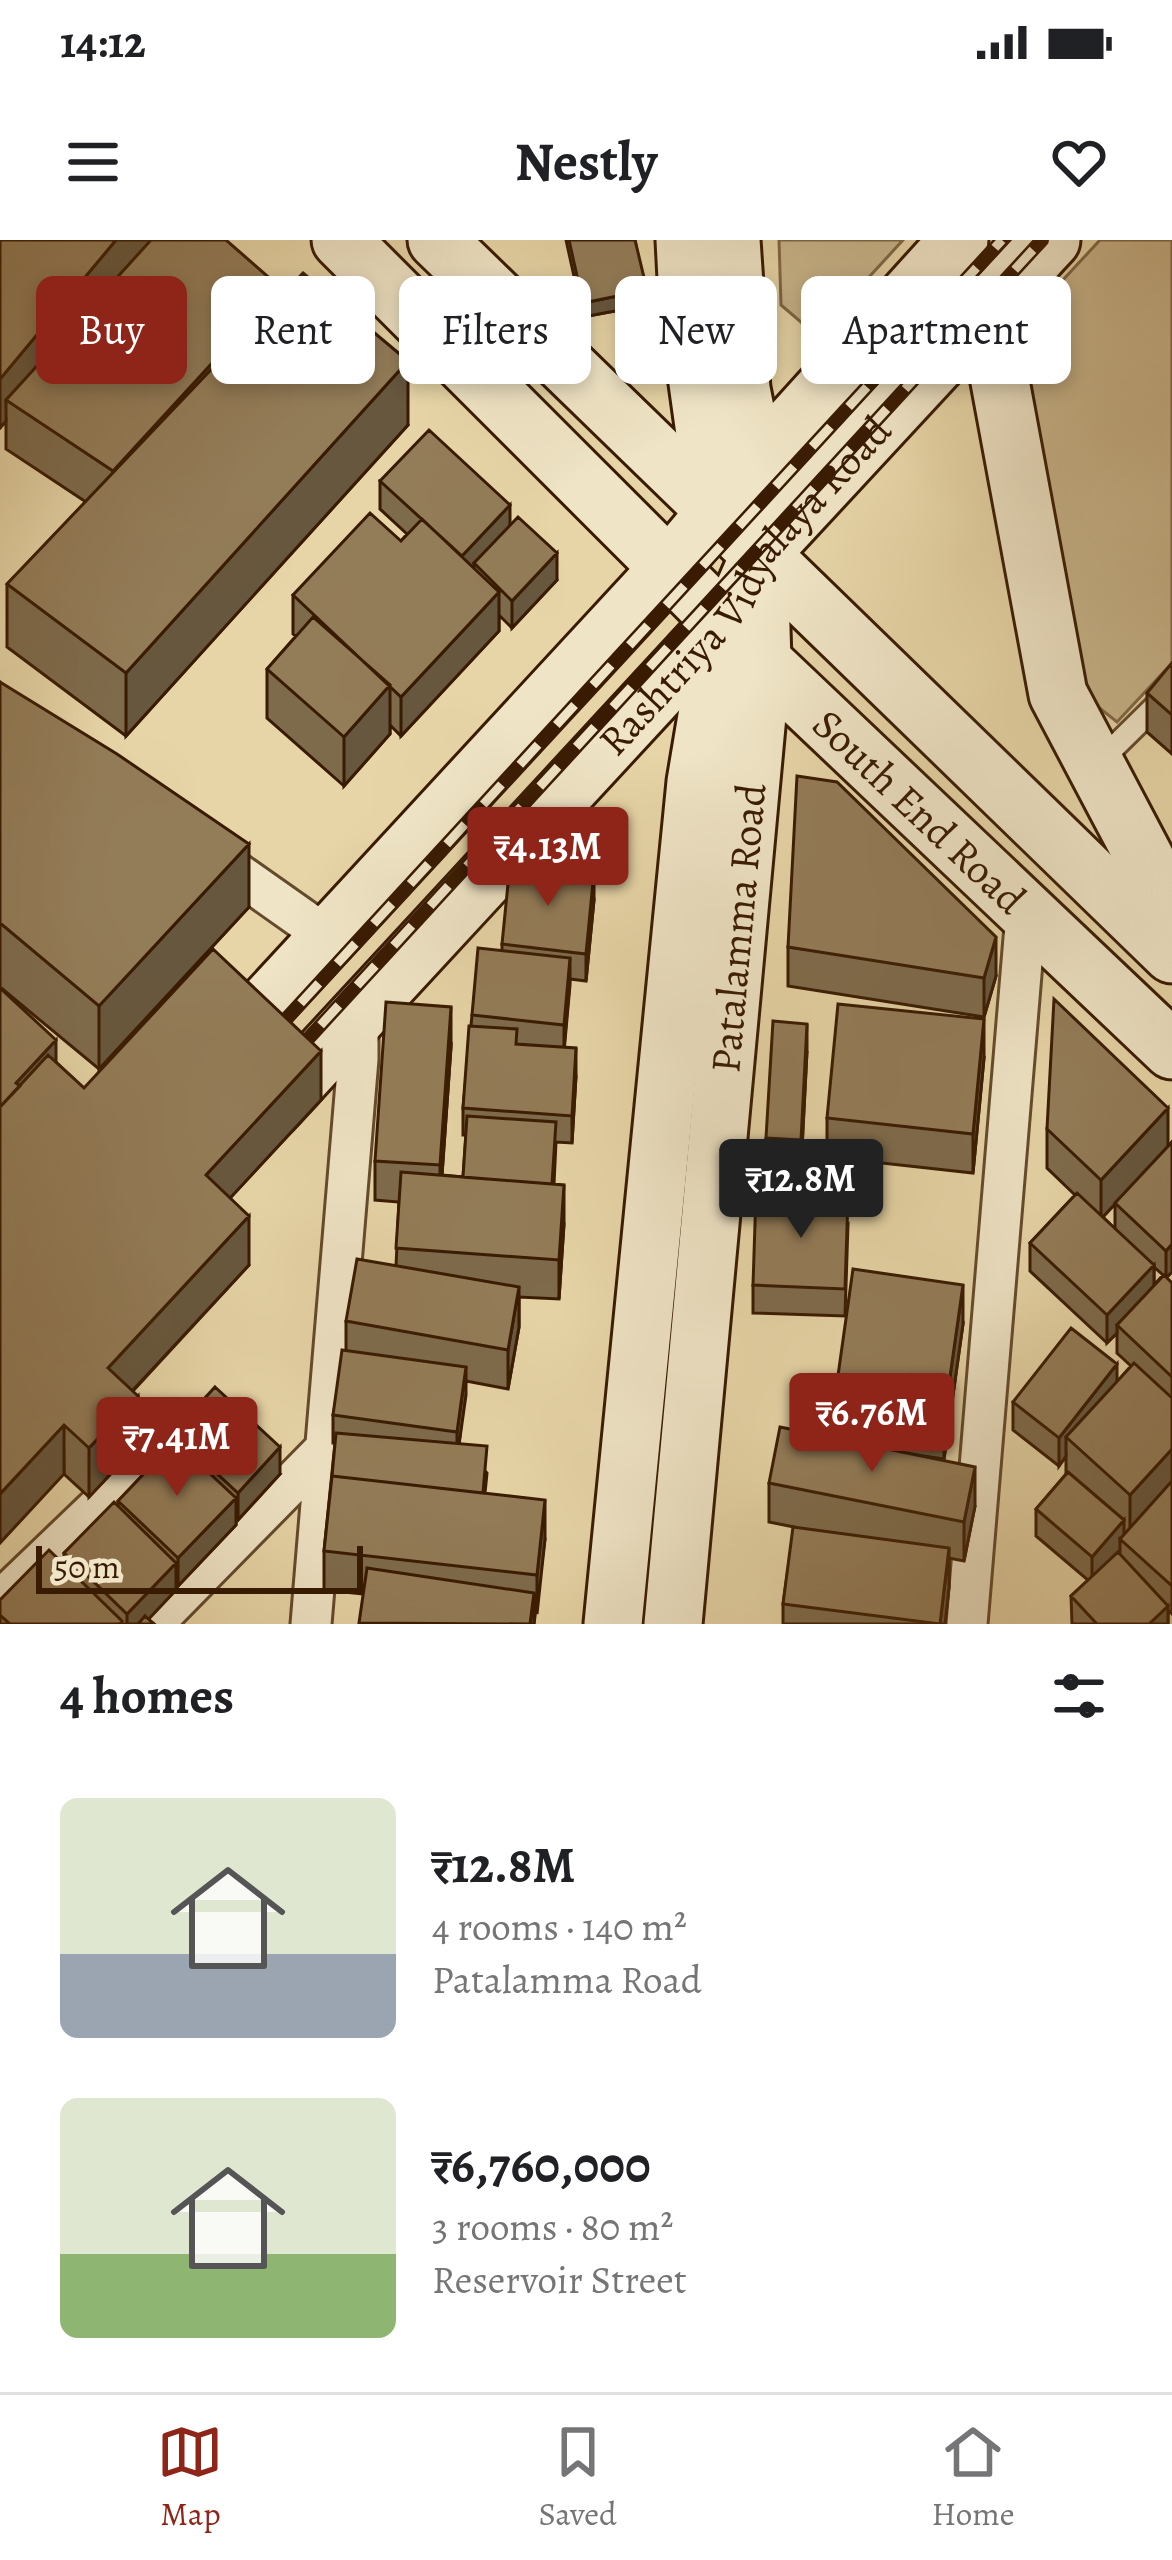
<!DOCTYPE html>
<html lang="en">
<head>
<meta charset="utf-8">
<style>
	body { margin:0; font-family:Alegreya,serif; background:#f2f2f2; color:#202124; height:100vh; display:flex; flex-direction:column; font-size:45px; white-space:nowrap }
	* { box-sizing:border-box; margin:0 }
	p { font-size:39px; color:#757577 }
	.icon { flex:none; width:66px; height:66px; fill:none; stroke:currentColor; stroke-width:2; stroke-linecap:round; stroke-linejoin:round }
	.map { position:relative; height:1384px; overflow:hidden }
	.panel { display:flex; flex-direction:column; background:#fff; flex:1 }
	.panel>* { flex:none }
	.guide { position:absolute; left:36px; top:36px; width:1101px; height:108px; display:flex; gap:24px }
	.scale { position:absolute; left:36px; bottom:30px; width:327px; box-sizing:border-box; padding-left:12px; border:6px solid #391b02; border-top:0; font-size:33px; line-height:42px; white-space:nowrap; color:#391b02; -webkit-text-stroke:9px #efe4c6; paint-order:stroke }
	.price { position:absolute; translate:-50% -102px; padding:0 27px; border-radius:12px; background:#8f2418; color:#fff; font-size:39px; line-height:78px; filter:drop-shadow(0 3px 6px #0008) }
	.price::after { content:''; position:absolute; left:50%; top:72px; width:36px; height:27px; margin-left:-18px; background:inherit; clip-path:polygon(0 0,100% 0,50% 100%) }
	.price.selected { background:#222; color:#fff }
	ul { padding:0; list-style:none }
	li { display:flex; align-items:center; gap:36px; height:300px; padding:0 60px }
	li span { display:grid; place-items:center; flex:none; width:336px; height:240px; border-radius:18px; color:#555 }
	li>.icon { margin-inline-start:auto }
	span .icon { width:144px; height:144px; fill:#fffc; stroke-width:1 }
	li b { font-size:51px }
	h2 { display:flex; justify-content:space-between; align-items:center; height:144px; padding:0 60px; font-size:51px }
	.pill { padding:0 42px; border-radius:18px; background:#fff; box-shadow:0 6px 18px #0003; font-size:42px; line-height:108px }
	.pill.selected { background:#8f2418; color:#fff }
	.status { display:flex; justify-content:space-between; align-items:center; height:84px; padding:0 60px; background:#fff; direction:ltr }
	.status svg { height:33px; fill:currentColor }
	header { display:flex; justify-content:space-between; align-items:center; height:156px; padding:0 60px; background:#fff; font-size:54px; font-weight:600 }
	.menu { display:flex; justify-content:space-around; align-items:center; height:168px; border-top:3px solid #e0e0e0; background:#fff; font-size:33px; color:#757577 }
	.menu a { display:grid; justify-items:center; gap:6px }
	.menu .selected { color:#8f2418 }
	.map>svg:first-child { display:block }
</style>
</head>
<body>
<div class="status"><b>14:12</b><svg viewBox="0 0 49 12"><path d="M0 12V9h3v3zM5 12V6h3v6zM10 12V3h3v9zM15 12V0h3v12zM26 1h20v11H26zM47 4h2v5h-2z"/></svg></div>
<header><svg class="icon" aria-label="menu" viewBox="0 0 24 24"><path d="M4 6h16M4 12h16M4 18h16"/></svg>Nestly<svg class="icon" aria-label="heart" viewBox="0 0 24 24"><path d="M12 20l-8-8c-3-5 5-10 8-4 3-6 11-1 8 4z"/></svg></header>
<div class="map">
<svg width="1172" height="1384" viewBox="0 0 1172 1384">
	<rect width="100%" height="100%" fill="#e7d5a7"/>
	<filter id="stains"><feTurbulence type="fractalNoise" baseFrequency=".00167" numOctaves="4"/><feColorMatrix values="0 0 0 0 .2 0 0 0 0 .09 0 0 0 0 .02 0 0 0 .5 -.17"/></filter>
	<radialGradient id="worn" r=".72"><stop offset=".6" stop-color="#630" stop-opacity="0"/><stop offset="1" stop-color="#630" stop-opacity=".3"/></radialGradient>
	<path fill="#c9b58b" stroke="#816846" stroke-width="3" d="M779,0H903L816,95L781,65Z
		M1100,0H1172V423L1117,482L1072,446L1010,97Z"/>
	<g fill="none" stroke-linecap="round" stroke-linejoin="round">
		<defs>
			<path id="service" d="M1100,521L1172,450"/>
			<path id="minor" d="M206,611L328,697
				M0,1361L148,1219
				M153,1384L326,1208
				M311,1384L358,819V776
				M967,1384L1026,674"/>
			<g id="secondary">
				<path id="s1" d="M341,0L762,421L1172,810"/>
				<path d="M437,0L1172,714"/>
				<path d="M685,0L689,78L716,272"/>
				<path d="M980,76L994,109L1058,454L1172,670"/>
				<path d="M215,820L671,326L756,224L959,0"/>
				<path id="s2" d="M271,870L723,381L740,360L760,314L1051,0"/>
				<path d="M613,1384L696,542L723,381"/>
				<path id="s3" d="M673,1384L762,421L756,224L741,149L731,0"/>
			</g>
		</defs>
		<use href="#service" stroke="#644a2b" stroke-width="27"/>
		<use href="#minor" stroke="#644a2b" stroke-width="45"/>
		<use href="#secondary" stroke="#391b02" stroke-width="63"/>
		<use href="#service" stroke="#efe4c6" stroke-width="21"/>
		<use href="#minor" stroke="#efe4c6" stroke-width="39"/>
		<use href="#secondary" stroke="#efe4c6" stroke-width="57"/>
		<defs>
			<path id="rail" d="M264,803L1002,0
				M284,825L1042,0"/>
		</defs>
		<use href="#rail" stroke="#391b02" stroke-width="14"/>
		<use href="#rail" stroke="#efe4c6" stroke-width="9" stroke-dasharray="27" stroke-linecap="butt"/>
	</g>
	<path fill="#7e6b4c" stroke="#391b02" stroke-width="3" fill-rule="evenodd" d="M0,0L281,56L408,185L126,496L7,407V344L86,262L6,209V181L0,188Z
		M566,0H635L647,65L583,77Z
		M380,241L510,286L557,340L512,388L499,375V391L401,496L390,485V494L344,546L267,478V429L296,396L293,394V355L401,301L407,294L380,269Z
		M1172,423V514L1147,492V453Z
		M0,442L249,667L99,829L0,747Z
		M594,660L586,741L570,739L564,808L576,836L572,903L556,902L554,944L564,984L559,1059L519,1057V1087L508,1149L466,1141L459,1204L487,1233L485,1253L545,1299L534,1384L363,1354L324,1350V1311L335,1203H333V1175L346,1111V1081L396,1026L399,962L375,960V921L451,807L442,935L463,937L466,895H463V868L472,775L502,711V704Z
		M788,707L996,736L984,777L788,746Z
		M807,811L801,928L766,925V898Z
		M984,818L973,933L827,917V878Z
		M56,822L84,848L321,860L230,958L249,1025L133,1151L138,1205L89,1257L64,1234Z
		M1047,889L1168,907L1172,902V1032L1166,1038L1172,1043V1374L1168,1370V1384H1072L1071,1356L1088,1340L1036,1296V1269L1066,1234V1216L1059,1226L1013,1190V1162L1117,1142L1131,1126L1117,1113V1093L1107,1103L1030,1031V1003L1075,955L1047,928ZM1115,964V989L1103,977ZM1154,1027L1163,1035L1154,1045Z
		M848,984L845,1076L753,1073V1045Z
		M963,1084L944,1219L911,1214L975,1266L964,1321L949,1318V1347L945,1384H783V1364L794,1287L769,1282V1243L834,1198V1164Z
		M173,1193L280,1234L238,1280L236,1278V1285L178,1346L176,1344V1350L148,1379L154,1384H0V1360L64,1324V1313L118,1266V1261L173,1203Z"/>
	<path fill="#67573e" stroke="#391b02" stroke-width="3" d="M116,0H157L6,160V181L0,188V139Z
		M281,48V97L113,280V231Z
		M647,50V65L583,77V63Z
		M408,121V185L126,496V433Z
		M510,265V292L474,323V331L461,317Z
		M557,313V340L512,388V361Z
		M499,352V391L401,496V457Z
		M390,445V494L344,546V497Z
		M249,604V667L99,829V766Z
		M594,632V660L586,741V714Z
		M996,697V736L984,777V738Z
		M570,718V745L564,812V785Z
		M451,767V807L440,964V925Z
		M984,779V818L973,933V894Z
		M807,784V811L801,928V900Z
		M56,800V839L0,911L16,843Z
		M576,808V836L572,903V876Z
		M321,811V860L206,984V935Z
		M1168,868V907L1101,979V940Z
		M564,945V984L559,1059V1020Z
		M249,976V1025L108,1177V1128Z
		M1172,1004V1032L1166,1038V1011Z
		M1154,1025V1053L1117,1085V1093L1107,1103V1075Z
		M963,1045V1084L944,1219V1179Z
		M519,1047V1087L508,1149V1110Z
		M1117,1124V1151L1066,1197V1216L1059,1226V1198Z
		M466,1127V1155L457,1219V1192Z
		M138,1156V1205L89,1257V1208Z
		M64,1185V1234L0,1303V1254Z
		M280,1207V1234L238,1280V1253Z
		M1172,1209V1248L1130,1294V1255Z
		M975,1227V1266L964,1321V1282Z
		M236,1258V1285L178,1346V1318Z
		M545,1260V1299L537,1374V1335Z
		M1124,1280V1302L1120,1299V1312L1092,1344V1317Z
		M949,1308V1347L945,1384H940Z
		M176,1323V1350L144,1384H127V1374Z
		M534,1353V1384H530Z
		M1168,1366V1384H1149Z"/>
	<path fill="#937c58" stroke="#391b02" stroke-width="3" d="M0,0H116L0,139Z
		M151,0H226L281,48L113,231L6,160Z
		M569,0H635L647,50L583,63Z
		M303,33L408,121L126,433L7,344Z
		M429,190L510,265L462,316L380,241Z
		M370,273L401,301L422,279L499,352L401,457L293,355Z
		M518,277L557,313L512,361L474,323Z
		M313,377L390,445L344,497L267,429Z
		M1172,423V475L1147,453Z
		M0,442L117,514L249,604L99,766L0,683Z
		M797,536L837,542L996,697L984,738L788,707Z
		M510,624L594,632L586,714L502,704Z
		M478,708L570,718L564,785L472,775Z
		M213,709L321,811L206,935L249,976L108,1128L138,1156L89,1208L64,1185L0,1254V867L48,815L84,848Z
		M0,748L56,800L16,843L20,846L0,867Z
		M1054,759L1168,868L1101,940L1047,889Z
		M386,762L451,767L440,925L375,921Z
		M838,764L984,779L973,894L827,878Z
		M773,781L807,784L801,900L766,898Z
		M469,786L517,789L516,804L576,808L572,876L463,868Z
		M467,876L556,882L552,944L463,937Z
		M1172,902V1004L1166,1011L1115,963Z
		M401,932L564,945L559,1020L396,1008Z
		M756,953L848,957L845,1049L753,1045Z
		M1077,953L1154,1025L1107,1075L1030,1003Z
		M357,1019L519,1047L508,1110L346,1081Z
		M853,1029L963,1045L944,1179L834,1164Z
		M1164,1035L1172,1043V1137L1117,1085Z
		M1071,1088L1117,1124L1059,1198L1013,1162Z
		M342,1110L466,1127L457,1192L333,1175Z
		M1134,1123L1172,1158V1209L1130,1255L1066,1197Z
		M215,1147L280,1207L238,1253L173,1193Z
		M780,1187L975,1227L964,1282L769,1243Z
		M336,1193L487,1206L483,1253L332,1236Z
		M175,1201L236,1258L178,1318L118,1261Z
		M1068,1232L1124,1280L1092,1317L1036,1269Z
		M332,1236L545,1260L537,1335L324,1311Z
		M1172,1241V1346L1120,1299Z
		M114,1262L176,1323L127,1374L64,1313Z
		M793,1287L949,1308L940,1384L783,1364Z
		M49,1310L122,1381L119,1384H10L0,1375V1360Z
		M1118,1312L1168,1366L1149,1384H1097L1071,1356Z
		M367,1328L534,1353L530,1384L359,1383Z
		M145,1376L154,1384H138Z"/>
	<g text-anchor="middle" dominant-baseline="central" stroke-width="9" stroke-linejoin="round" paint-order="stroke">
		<g font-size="42" fill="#391b02" stroke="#efe4c6">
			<text stroke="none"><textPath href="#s2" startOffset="708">Rashtriya Vidyalaya Road</textPath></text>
			<text stroke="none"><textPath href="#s1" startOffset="813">South End Road</textPath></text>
			<text stroke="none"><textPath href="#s3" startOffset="699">Patalamma Road</textPath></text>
		</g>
	</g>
	<rect width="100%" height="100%" filter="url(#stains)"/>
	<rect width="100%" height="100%" fill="url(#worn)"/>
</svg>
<div class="scale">50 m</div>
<b class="price" style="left:548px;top:669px">₹4.13M</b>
<b class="price selected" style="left:801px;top:1001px">₹12.8M</b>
<b class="price" style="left:872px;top:1235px">₹6.76M</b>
<b class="price" style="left:177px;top:1259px">₹7.41M</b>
<div class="guide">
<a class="pill selected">Buy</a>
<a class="pill">Rent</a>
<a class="pill">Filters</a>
<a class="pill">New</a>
<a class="pill">Apartment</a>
</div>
</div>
<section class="panel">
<h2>4 homes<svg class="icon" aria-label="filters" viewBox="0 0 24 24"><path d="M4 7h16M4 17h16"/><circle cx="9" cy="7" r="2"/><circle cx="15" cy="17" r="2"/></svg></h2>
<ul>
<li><span style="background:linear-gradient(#dfe7d0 65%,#9aa5b1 0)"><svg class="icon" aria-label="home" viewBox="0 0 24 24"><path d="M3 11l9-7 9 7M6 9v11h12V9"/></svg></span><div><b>₹12.8M</b><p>4 rooms · 140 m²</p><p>Patalamma Road</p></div></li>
<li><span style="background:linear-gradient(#dfe7d0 65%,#8fb573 0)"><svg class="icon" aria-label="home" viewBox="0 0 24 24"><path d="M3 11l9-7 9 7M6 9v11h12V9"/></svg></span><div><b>₹6,760,000</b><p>3 rooms · 80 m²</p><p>Reservoir Street</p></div></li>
</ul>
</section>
<nav class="menu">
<a class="selected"><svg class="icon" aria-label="map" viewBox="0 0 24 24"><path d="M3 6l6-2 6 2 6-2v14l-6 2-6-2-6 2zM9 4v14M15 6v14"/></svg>Map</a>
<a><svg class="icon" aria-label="saved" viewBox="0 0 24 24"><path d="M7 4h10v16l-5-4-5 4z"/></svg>Saved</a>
<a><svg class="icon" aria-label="home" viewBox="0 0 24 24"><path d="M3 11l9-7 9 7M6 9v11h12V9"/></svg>Home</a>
</nav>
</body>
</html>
